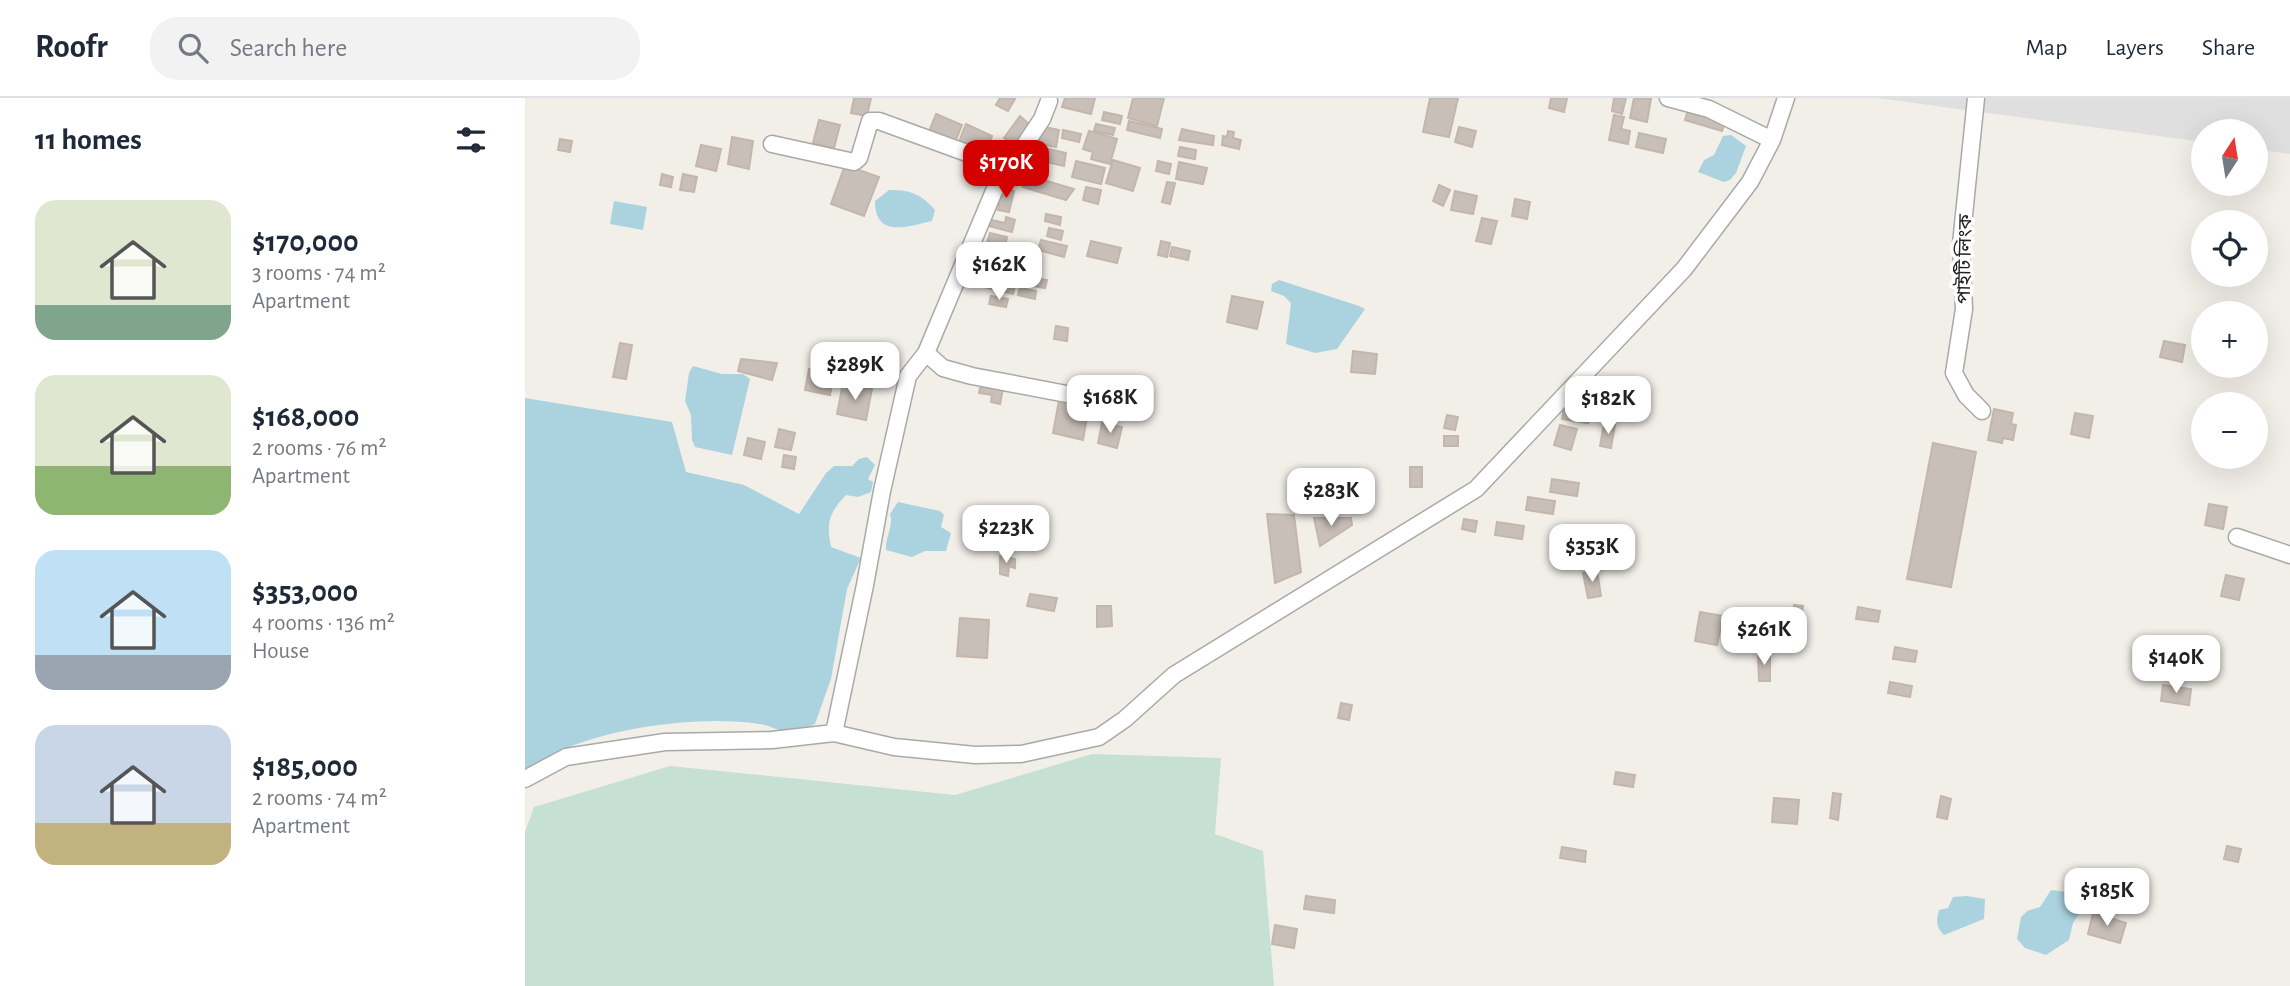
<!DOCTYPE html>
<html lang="en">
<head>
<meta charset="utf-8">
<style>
	body { margin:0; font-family:"Alegreya Sans","Noto Sans Bengali",sans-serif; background:#f2f2f3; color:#1f2937; height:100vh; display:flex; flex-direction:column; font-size:26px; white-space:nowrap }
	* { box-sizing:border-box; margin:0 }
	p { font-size:23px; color:#747a83 }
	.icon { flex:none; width:38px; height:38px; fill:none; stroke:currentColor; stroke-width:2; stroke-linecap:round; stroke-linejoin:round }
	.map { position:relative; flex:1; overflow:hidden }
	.sheet { display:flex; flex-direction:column; background:#fff; width:525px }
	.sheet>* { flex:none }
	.needle { width:46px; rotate:12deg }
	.buttons { position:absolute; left:1666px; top:21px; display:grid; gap:14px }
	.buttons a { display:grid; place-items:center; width:77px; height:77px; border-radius:50%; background:#fff; box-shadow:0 7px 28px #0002; font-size:35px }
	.price { position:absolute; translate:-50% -60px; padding:0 16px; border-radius:14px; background:#fff; color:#222; font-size:23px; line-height:46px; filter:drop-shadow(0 2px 4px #0008) }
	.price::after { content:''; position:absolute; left:50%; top:42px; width:21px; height:16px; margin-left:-10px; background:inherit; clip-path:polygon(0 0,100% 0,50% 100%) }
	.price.current { background:#d40000; color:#fff }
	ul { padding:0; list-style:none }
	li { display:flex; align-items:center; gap:21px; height:175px; padding:0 35px }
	li span { display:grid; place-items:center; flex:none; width:196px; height:140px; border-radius:21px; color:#555 }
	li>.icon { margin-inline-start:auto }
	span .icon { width:84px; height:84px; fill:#fffc; stroke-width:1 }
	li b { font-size:30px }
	h2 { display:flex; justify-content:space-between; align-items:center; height:84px; padding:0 35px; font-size:30px }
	header { display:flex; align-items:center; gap:42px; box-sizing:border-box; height:98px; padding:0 35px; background:#fff; border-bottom:2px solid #e0e1e3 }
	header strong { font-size:33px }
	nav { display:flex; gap:38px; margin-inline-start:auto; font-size:24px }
	.search { width:490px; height:63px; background:#f2f2f3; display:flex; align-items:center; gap:18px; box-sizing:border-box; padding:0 24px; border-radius:28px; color:#747a83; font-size:26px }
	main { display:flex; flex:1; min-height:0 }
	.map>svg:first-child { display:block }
</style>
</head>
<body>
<header>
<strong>Roofr</strong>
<div class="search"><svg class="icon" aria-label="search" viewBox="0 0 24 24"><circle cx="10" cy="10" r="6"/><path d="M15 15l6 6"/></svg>Search here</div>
<nav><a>Map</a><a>Layers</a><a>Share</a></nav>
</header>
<main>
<section class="sheet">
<h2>11 homes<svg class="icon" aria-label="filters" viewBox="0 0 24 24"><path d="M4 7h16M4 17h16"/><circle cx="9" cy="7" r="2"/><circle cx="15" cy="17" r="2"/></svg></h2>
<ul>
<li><span style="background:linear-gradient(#dfe7d0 75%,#7fa58c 0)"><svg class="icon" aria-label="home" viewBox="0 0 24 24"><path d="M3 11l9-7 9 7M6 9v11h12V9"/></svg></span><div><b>$170,000</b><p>3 rooms · 74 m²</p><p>Apartment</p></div></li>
<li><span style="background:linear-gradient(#dfe7d0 65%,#8fb573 0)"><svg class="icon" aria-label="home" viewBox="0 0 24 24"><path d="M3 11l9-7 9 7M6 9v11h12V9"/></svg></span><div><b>$168,000</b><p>2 rooms · 76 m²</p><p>Apartment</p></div></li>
<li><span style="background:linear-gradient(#bfe0f5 75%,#9aa5b1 0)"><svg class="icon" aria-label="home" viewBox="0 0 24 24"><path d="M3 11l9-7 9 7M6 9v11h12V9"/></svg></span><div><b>$353,000</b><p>4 rooms · 136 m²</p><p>House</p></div></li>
<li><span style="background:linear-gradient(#c9d6e8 70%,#c2b280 0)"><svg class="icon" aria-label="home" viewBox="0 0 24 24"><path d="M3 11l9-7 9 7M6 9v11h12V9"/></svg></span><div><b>$185,000</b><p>2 rooms · 74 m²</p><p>Apartment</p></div></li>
</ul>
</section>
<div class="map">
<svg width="1765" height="888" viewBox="0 0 1765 888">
	<rect width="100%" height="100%" fill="#f2efe9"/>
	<path fill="#e0dfdf" d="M1352,0H1765V56L1731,51V33H1678V44Z"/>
	<path fill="#c6e0d4" d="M567,656L696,660L690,736L738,753L749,888H0V734L9,709L145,668L430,697Z"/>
	<path fill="#aad3df" d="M1206,37L1221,48L1211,75L1205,82L1199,84L1173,74L1179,62L1189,57L1198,38Z
		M364,92C383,91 397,96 410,112L407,123C381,129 350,140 350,103Z
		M89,103L122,109L118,132L85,126Z
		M754,182L834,208L840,211L812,251L790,255L761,246L766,205L759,198L746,193L747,186Z
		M168,268L197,276H218L225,281L207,357L170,349L167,342L166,317L160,303L164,275Z
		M0,300L147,324L161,374L219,387L274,416L301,375L309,368H327L334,361L342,359L350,367L343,381L348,384L346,394L333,399L321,397C304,415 301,425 306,449L336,460L322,491L306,581L290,626L265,637C255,633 244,627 234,626C169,616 51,632 0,674Z
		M373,404L415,413L419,417L416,429L426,435L421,453H400L387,459L361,452C360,440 369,427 365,416Z
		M1526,792L1544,794L1556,804V813L1548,825L1544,842L1521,857L1500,850L1492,841L1496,819L1502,813L1515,809Z
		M1442,798L1460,801L1459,821L1419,837C1411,829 1411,823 1414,812L1423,810L1428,799Z"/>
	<path fill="#c7bfb8" stroke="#c4b6ab" stroke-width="2" d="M329,0H346L342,18L326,15Z
		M475,0L490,1L483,13L471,7Z
		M540,0H570L566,16L537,9Z
		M608,0H639L632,28L603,20Z
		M905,0H933L924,39L898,34Z
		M1026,0H1042L1039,14L1024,10Z
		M1089,0H1101L1097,16L1087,13Z
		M1109,0L1126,1L1122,24L1105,20Z
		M1164,9L1201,20L1197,33L1160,22Z
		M579,14L597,18L595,26L577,22Z
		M411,16L437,27L429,47L403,36Z
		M1089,17L1099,19L1096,31L1105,33L1103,46L1084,42Z
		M495,18L505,27L492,49L479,40Z
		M294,22L315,27L309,50L288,45Z
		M604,23L637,31L635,40L602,32Z
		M441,26L467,38L459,58L433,46Z
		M571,26L590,30L588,37L569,33Z
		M515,28L534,32L531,49L511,45Z
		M934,29L951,33L947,49L930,44Z
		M657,31L689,38L688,47L654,42Z
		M538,32L556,36L554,44L537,40Z
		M564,33L592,41L585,66L566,61L568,54L558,51Z
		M703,33L709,34L708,40L716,42L714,51L697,47L698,38L702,39Z
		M1114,35L1141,41L1138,55L1111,49Z
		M207,39L228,43L224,71L203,66Z
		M35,41L47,43L45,54L33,52Z
		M176,47L196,51L191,73L171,68Z
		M507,47L541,55L539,68L504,60Z
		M655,49L671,52L670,61L653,58Z
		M588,62L615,70L608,93L581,85Z
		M551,63L580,70L576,86L547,79Z
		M633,63L646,66L644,76L631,73Z
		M654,64L682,70L678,86L651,81Z
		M320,67L354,79L339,118L306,106Z
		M137,76L148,79L146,89L135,87Z
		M158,76L172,79L169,94L155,92Z
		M502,77L549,91L541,102L498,89Z
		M642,84L650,85L645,106L637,104Z
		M914,87L925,92L918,108L908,103Z
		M561,89L576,92L573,106L558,102Z
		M477,90L489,93L484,114L473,112Z
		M930,93L952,98L948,116L926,112Z
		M990,101L1005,104L1002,121L987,118Z
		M521,116L536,119L535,127L520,123Z
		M481,119L490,122L487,134L464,128L466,122L480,125Z
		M957,120L972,123L966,146L951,143Z
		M524,130L538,133L536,142L522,138Z
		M465,135L482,139L480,148L475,147V151L461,148Z
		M516,142L542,148L539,159L513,152Z
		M566,143L596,150L592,165L562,158Z
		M636,143L645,145L642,159L633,157Z
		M647,149L665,153L663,162L645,158Z
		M461,166L498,174L496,184L459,177Z
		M453,179L470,183L468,191L451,187Z
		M505,179L522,182L520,190L503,187Z
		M473,184L490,188L488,196L472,192Z
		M495,190L511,193L510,201L493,197Z
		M466,198L483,201L481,209L464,206Z
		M707,198L738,204L732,231L702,224Z
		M531,228L543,230L542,243L529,241Z
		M1639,243L1660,247L1657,264L1635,259Z
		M95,245L107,247L101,281L88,279Z
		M828,253L852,256L850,276L826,274Z
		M216,261L252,265L247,282L213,273Z
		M284,271L309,277L305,297L280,292Z
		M318,285L347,291L341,322L312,316Z
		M456,286L478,290L475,306L466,304L467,297L454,295Z
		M535,297L564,308L558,342L528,335Z
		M1039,308L1065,313L1063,325L1037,321Z
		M1469,311L1488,315L1486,326L1491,327L1488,342L1478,340L1477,345L1463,342Z
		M1550,315L1568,318L1564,340L1546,336Z
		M922,317L933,319L930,332L919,330Z
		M577,325L597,329L592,350L573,345Z
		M1079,326L1090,327L1086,350L1075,348Z
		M1035,327L1052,331L1046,352L1029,347Z
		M254,331L270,335L266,352L250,349Z
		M919,338H933V348H919Z
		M223,340L240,344L236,361L219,357Z
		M1408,345L1451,354L1426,489L1382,481Z
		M259,357L271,359L269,371L257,369Z
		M885,369H897V389H885Z
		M1027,381L1054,385L1052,398L1025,394Z
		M820,392H832V412H820Z
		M1003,399L1030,403L1028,416L1001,412Z
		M1684,406L1702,409L1698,431L1680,427Z
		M742,416L769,417L776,474L750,485Z
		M789,420H826L827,427L795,448Z
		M939,421L952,423L950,434L937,431Z
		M972,424L999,428L997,441L970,437Z
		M475,458L490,461V470L484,468L483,478L475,476Z
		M1072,473L1076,498L1063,500L1058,475Z
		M1701,477L1719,481L1714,502L1696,498Z
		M505,496L532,500L529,513L502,508Z
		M1269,507L1278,508L1274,531L1265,529Z
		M572,508H586L587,528L572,529Z
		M1333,509L1355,513L1353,524L1331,521Z
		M1175,514L1198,518L1192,547L1170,543Z
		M435,520L464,522L462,560L432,558Z
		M1370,549L1392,553L1390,564L1368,561Z
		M1233,555H1245V583H1234Z
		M1365,584L1387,588L1385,599L1363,595Z
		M1638,587L1666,591L1664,607L1636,603Z
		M816,605L827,607L824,622L813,620Z
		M1091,674L1110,677L1108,689L1089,686Z
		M1308,695L1316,696L1313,722L1305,720Z
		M1416,698L1426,701L1422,721L1412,719Z
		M1249,700L1274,702L1272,726L1247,724Z
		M1702,748L1716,751L1713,764L1699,761Z
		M1037,749L1061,753L1060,764L1035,760Z
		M781,798L810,802L809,815L779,811Z
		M1568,815L1601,825L1595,845L1563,836Z
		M750,827L772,831L769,850L747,846Z"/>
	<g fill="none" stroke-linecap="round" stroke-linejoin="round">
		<defs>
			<path id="street" d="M1143,0L1184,11L1247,42
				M1451,0L1436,146L1439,211L1429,275L1441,297L1457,313
				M247,46L329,64L334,60L345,23H354L483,70
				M401,255L418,270L447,278L573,302
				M1712,439L1765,457
				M309,635L340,487L357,393L383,278L401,255L469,93L517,21L524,3
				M0,681L41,659L140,644L247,642L309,635L369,649L450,657L496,656L574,639L600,621L649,577L951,391L1159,171L1225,84L1247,42L1261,0"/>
		</defs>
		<use href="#street" stroke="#a9a9a9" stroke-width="19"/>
		<use href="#street" stroke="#fff" stroke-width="16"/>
	</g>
	<g text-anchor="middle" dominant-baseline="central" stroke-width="7" stroke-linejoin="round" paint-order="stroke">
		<g font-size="19" fill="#222" stroke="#fff">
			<text transform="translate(1440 161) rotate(-89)">পাইটি লিংক</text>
		</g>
	</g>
</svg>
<div class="buttons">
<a><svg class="needle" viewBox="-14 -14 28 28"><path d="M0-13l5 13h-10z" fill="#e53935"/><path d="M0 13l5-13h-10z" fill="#747a83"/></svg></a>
<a><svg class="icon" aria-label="locate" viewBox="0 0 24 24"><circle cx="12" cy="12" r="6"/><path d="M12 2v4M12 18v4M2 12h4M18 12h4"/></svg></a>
<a>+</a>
<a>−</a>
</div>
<b class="price current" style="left:481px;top:102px">$170K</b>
<b class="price" style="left:474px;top:204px">$162K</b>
<b class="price" style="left:330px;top:304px">$289K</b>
<b class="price" style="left:585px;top:337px">$168K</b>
<b class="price" style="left:1083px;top:338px">$182K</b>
<b class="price" style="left:806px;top:430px">$283K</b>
<b class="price" style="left:481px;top:467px">$223K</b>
<b class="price" style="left:1067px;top:486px">$353K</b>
<b class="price" style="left:1239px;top:569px">$261K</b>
<b class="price" style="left:1651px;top:597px">$140K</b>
<b class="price" style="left:1582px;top:830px">$185K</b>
</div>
</main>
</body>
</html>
